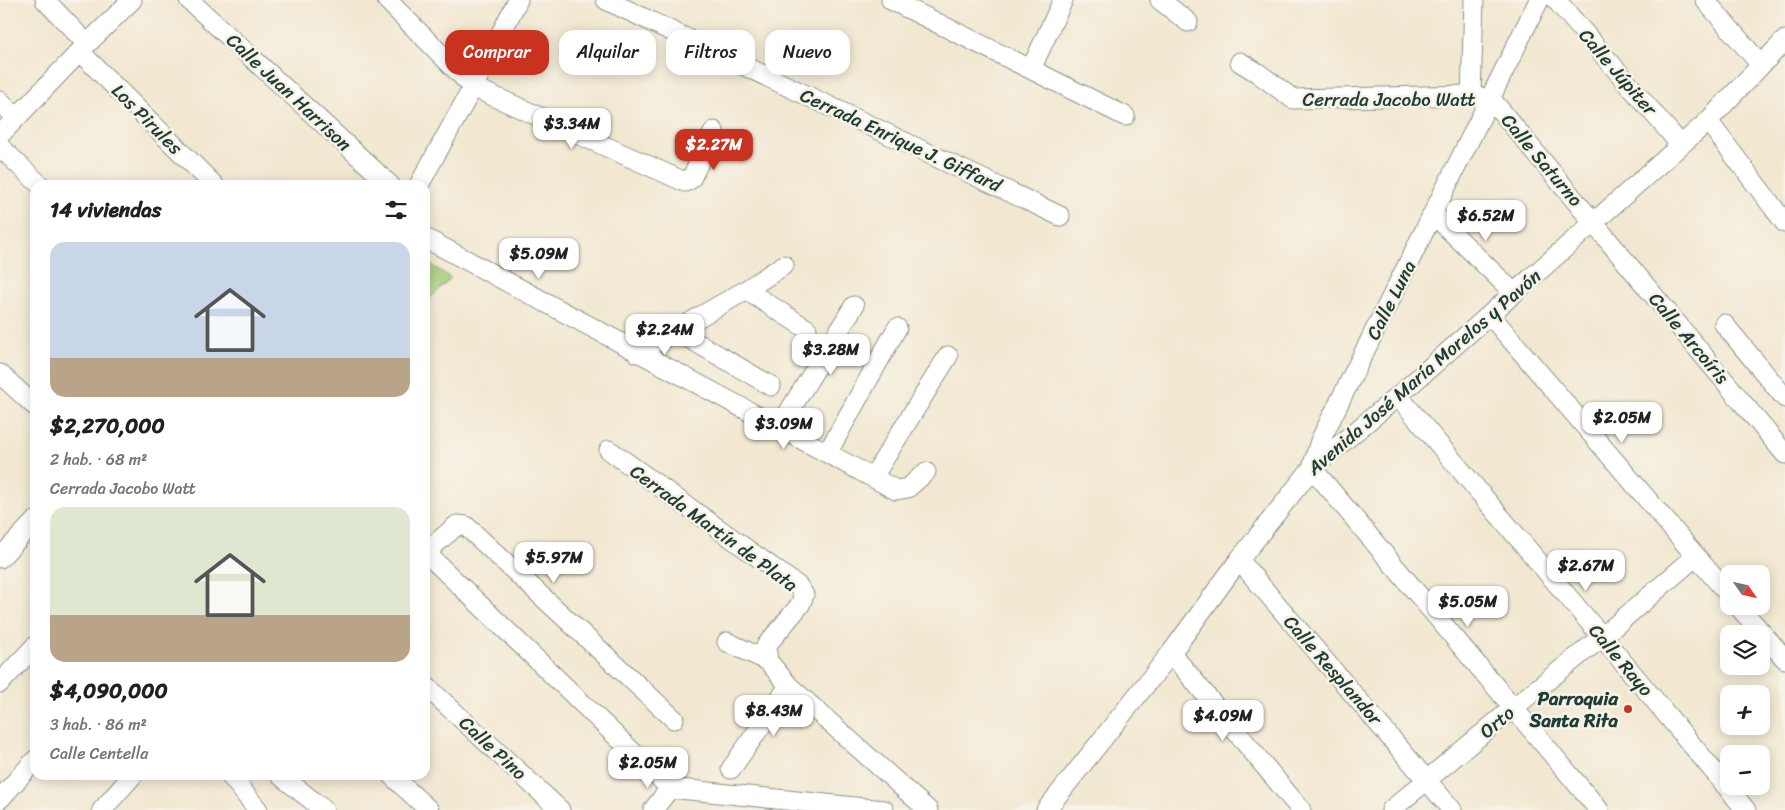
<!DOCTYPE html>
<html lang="es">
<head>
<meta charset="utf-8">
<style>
	body { margin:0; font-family:Sriracha,sans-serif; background:#f6f6f6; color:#202124; height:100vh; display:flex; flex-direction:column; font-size:19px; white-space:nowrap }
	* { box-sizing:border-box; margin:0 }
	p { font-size:16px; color:#757577 }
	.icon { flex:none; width:28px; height:28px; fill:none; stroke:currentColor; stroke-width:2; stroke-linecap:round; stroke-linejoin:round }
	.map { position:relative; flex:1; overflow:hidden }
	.side { position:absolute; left:30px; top:180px; width:400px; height:600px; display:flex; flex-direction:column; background:#fff; border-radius:15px; box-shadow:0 2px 12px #0003 }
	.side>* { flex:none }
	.banner { position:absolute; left:445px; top:30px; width:475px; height:45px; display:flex; gap:10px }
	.needle { width:32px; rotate:124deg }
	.controls { position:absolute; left:1720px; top:565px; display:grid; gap:10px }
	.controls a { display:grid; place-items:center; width:50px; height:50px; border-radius:10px; background:#fff; box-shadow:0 2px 12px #0003; font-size:25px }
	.price { position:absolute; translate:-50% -42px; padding:0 11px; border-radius:10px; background:#fff; color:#222; font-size:16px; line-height:32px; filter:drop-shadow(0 1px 2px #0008) }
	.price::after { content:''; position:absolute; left:50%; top:30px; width:15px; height:11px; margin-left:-8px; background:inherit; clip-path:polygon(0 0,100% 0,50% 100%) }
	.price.on { background:#c8321e; color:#fff }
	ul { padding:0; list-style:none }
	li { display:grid; align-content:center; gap:10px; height:265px; padding:0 20px }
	li span { display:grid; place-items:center; height:155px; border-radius:15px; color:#555 }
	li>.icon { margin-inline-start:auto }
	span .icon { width:90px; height:90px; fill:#fffc; stroke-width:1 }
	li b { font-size:21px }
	h2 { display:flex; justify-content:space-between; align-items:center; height:60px; padding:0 20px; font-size:21px }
	.tag { padding:0 18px; border-radius:15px; background:#fff; box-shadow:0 2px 12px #0003; font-size:18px; line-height:45px }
	.tag.on { background:#c8321e; color:#fff }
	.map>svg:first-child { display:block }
</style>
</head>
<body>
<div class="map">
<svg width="1785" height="810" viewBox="0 0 1785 810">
	<rect width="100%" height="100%" fill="#f7f3e8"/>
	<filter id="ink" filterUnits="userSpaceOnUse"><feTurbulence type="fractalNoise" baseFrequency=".02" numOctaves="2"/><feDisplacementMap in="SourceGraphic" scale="10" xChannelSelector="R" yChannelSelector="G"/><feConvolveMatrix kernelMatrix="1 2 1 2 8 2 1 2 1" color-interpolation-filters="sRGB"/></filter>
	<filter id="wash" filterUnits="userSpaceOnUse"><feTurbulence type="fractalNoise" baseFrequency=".0096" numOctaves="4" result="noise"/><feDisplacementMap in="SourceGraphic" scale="20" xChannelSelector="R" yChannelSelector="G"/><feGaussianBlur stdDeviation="1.12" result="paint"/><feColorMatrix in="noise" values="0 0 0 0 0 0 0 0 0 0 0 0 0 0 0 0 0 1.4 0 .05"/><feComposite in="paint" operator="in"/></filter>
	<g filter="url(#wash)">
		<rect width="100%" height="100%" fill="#f2e8d1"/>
		<path fill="#a0cb78" stroke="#608456" d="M425,261L451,278L425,303Z"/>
	</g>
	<g filter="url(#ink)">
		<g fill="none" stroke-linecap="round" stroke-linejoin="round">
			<defs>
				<path id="minor" d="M45,0L87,44
					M189,0L390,185
					M387,0L473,87L685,182L691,179L714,131
					M606,0L1060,216
					M891,0L1125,116
					M1160,0L1188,22
					M1556,0L1680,144
					M1705,0L1761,65
					M80,52L214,185
					M1240,62L1258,73L1293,99L1471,95L1491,99L1785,454
					M1031,69L1063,0
					M1471,95L1474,0
					M0,101L16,118
					M1708,121L1785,223
					M0,135L87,44L132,0
					M0,147L40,185
					M419,185L473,87L518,0
					M1434,215L1514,293
					M425,238L896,490L908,488L926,472
					M746,290L807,329
					M1490,315L1729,595
					M1724,324L1785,398
					M675,330L771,386
					M637,353L746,290L784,265
					M0,374L35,406
					M1398,396L1602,637L1746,810
					M779,428L854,306
					M609,450L798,586L804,595L800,605L766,646L768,661
					M828,452L897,328
					M1312,468L1320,441L1539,0
					M1312,468L1599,810
					M873,477L948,356
					M425,552L670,788L884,810
					M425,553L457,525L466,526L674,719
					M0,558L35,521
					M1239,560L1452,810
					M1738,606L1785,659
					M727,642L768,661L789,686L928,810
					M1171,653L1301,810
					M0,683L35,646
					M425,685L560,810
					M731,769L789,686
					M230,775L258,810
					M280,775L324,810
					M391,775L429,810
					M0,799L35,760
					M102,810L133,775
					M653,810L670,788
					M1046,810L1171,653L1239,560L1312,468L1398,396L1708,121L1785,40
					M1391,810L1513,708L1602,637L1695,557"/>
			</defs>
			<use href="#minor" stroke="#889282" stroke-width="21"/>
			<use href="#minor" stroke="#fff" stroke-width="19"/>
		</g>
	</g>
	<circle fill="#c8321e" stroke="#f7f3e8" stroke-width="2" cx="1628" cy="709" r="5"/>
	<g text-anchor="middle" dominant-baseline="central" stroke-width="5" stroke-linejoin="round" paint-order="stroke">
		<g font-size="19" fill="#1f3d34" stroke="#f7f3e8">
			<text transform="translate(1618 72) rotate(49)">Calle Júpiter</text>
			<text transform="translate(289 92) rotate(43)">Calle Juan Harrison</text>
			<text x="1389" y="99">Cerrada Jacobo Watt</text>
			<text transform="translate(147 119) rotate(45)">Los Pirules</text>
			<text transform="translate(901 140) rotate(25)">Cerrada Enrique J. Giffard</text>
			<text transform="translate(1542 160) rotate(50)">Calle Saturno</text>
			<text transform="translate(1391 300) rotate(-63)">Calle Luna</text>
			<text transform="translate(1689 338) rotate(50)">Calle Arcoíris</text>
			<text transform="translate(1424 372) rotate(-41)">Avenida José María Morelos y Pavón</text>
			<text transform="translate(714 528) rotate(36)">Cerrada Martín de Plata</text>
			<text transform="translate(1621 660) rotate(50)">Calle Rayo</text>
			<text transform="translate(1333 670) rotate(49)">Calle Resplandor</text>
			<text transform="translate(1497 722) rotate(-40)">Orto</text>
			<text transform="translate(493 748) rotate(43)">Calle Pino</text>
		</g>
		<g font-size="19" font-weight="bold" fill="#1f3d34" stroke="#f7f3e8" text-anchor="end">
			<text x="1618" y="698">Parroquia<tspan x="1618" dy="22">Santa Rita</tspan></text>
		</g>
	</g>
</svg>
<div class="controls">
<a><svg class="needle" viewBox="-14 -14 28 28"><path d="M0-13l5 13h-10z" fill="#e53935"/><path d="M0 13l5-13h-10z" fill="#757577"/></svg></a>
<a><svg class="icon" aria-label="layers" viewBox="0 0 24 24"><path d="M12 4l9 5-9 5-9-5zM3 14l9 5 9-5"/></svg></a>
<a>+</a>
<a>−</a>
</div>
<b class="price" style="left:572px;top:150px">$3.34M</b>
<b class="price on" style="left:714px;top:171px">$2.27M</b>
<b class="price" style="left:1486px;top:242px">$6.52M</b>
<b class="price" style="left:539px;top:280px">$5.09M</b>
<b class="price" style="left:665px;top:356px">$2.24M</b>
<b class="price" style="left:831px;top:376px">$3.28M</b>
<b class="price" style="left:1622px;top:444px">$2.05M</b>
<b class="price" style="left:784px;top:450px">$3.09M</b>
<b class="price" style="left:554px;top:584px">$5.97M</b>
<b class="price" style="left:1586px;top:592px">$2.67M</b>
<b class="price" style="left:1468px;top:628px">$5.05M</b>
<b class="price" style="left:774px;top:737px">$8.43M</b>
<b class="price" style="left:1223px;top:742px">$4.09M</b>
<b class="price" style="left:648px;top:789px">$2.05M</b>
<div class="banner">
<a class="tag on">Comprar</a>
<a class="tag">Alquilar</a>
<a class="tag">Filtros</a>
<a class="tag">Nuevo</a>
</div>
<section class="side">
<h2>14 viviendas<svg class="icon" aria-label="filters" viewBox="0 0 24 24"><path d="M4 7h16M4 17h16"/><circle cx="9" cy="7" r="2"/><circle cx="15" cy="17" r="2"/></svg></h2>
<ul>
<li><span style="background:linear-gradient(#c9d6e8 75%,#b9a48a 0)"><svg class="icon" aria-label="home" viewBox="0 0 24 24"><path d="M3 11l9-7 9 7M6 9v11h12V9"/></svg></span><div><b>$2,270,000</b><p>2 hab. · 68 m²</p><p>Cerrada Jacobo Watt</p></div></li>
<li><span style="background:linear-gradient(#dfe7d0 70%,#b9a48a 0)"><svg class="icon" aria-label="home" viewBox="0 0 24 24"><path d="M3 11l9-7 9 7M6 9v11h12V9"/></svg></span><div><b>$4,090,000</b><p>3 hab. · 86 m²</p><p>Calle Centella</p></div></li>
</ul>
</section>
</div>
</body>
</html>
